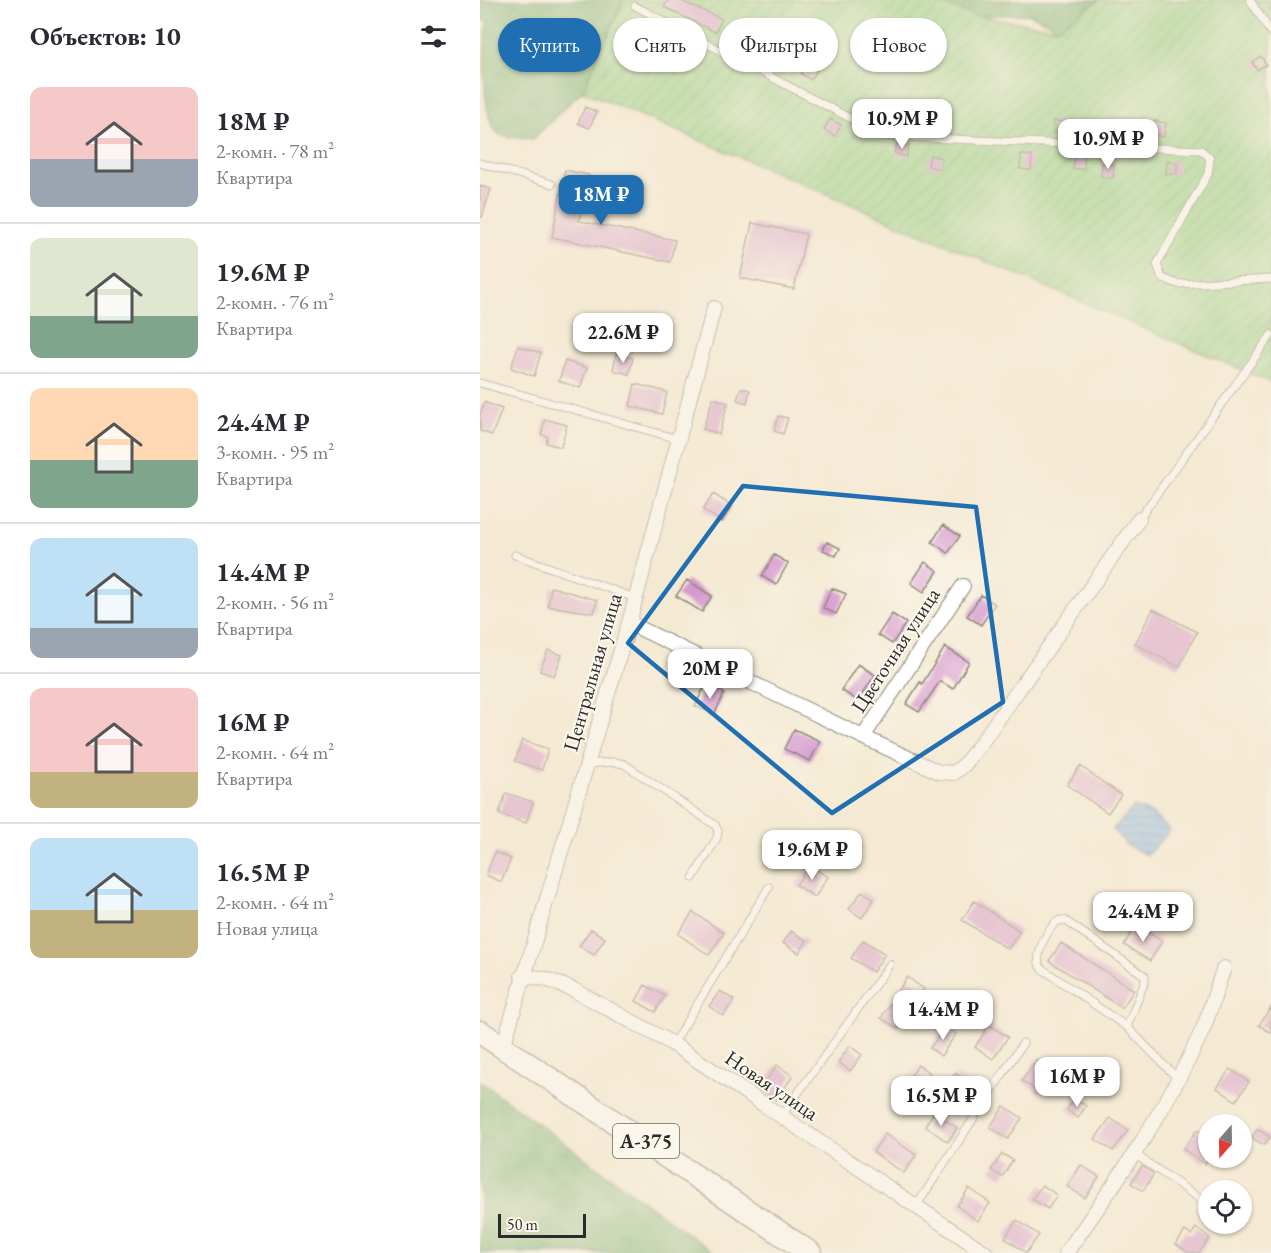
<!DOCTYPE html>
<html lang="ru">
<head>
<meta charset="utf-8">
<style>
	body { margin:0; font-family:"EB Garamond",serif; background:#f2f2f3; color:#2b2b33; height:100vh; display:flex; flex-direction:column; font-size:22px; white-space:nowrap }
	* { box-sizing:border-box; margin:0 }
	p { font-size:20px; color:#7c7c81 }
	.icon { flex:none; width:33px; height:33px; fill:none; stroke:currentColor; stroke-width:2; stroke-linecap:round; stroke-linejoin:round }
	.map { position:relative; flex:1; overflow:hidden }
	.details { display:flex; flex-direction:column; background:#fff; width:480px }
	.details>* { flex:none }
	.top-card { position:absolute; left:18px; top:18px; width:570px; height:54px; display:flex; gap:12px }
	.needle { width:39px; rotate:200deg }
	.buttons { position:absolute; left:718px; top:1114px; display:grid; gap:12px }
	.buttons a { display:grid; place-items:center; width:54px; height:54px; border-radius:50%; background:#fff; box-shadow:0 2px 4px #0004; font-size:30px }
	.scale { position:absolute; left:18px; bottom:15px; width:88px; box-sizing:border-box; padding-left:6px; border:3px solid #2b2b2b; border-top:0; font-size:16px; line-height:21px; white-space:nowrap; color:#2b2b2b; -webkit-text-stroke:4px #fbf7ec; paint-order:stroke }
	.price { position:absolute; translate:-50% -51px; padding:0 14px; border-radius:12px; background:#fff; color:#222; font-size:20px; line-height:39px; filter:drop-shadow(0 2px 3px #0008) }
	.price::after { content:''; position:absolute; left:50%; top:36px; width:18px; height:14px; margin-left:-9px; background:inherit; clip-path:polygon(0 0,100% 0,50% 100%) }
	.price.current { background:#1f6fb2; color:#fff }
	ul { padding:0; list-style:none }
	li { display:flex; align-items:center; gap:18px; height:150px; padding:0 30px }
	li+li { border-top:2px solid #e1e1e2 }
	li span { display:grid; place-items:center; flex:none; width:168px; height:120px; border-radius:12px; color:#555 }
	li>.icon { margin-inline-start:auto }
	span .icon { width:72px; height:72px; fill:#fffc; stroke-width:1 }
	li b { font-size:26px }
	h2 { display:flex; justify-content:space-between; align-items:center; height:72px; padding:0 30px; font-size:26px }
	.tag { padding:0 21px; border-radius:27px; background:#fff; box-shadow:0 2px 4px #0004; font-size:21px; line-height:54px }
	.tag.current { background:#1f6fb2; color:#fff }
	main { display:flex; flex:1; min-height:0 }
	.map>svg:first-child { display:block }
</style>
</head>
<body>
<main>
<section class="details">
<h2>Объектов: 10<svg class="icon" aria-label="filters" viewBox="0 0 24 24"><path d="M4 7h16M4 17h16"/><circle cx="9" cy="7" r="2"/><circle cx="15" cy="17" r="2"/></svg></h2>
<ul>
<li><span style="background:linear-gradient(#f6c9c9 60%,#9aa5b1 0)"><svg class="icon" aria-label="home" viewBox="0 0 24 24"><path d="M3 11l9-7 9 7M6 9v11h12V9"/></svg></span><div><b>18M ₽</b><p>2-комн. · 78 m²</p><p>Квартира</p></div></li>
<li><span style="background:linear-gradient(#dfe7d0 65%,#7fa58c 0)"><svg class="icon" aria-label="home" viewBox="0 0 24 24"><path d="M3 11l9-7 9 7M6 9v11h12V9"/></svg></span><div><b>19.6M ₽</b><p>2-комн. · 76 m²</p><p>Квартира</p></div></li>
<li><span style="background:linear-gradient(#ffd9b3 60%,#7fa58c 0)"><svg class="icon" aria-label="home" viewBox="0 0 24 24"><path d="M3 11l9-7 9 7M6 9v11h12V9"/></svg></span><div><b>24.4M ₽</b><p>3-комн. · 95 m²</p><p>Квартира</p></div></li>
<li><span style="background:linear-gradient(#bfe0f5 75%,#9aa5b1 0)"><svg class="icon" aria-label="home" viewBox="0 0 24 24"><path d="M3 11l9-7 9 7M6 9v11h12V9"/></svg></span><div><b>14.4M ₽</b><p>2-комн. · 56 m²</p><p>Квартира</p></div></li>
<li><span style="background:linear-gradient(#f6c9c9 70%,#c2b280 0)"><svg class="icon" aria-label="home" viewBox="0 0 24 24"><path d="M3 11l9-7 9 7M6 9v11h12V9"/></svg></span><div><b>16M ₽</b><p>2-комн. · 64 m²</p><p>Квартира</p></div></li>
<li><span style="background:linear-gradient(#bfe0f5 60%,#c2b280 0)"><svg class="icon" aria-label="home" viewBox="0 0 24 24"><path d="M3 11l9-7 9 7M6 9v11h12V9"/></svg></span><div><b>16.5M ₽</b><p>2-комн. · 64 m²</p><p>Новая улица</p></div></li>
</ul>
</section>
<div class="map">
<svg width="791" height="1253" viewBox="0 0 791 1253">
	<defs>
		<pattern id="forest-crowns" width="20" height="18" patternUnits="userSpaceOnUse" patternTransform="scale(1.5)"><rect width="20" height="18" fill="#77b474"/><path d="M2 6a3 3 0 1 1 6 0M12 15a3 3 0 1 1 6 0" fill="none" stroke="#62935f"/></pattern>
		<pattern id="garden-furrows" width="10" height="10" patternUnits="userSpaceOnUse" patternTransform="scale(1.5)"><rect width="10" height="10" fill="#94d288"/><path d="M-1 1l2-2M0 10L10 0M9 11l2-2" fill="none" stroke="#80b476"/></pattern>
		<pattern id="water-rules" width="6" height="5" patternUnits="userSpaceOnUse" patternTransform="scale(1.5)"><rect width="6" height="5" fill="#77aee5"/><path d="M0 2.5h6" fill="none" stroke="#628eba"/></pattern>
	</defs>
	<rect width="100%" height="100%" fill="#fbf7ec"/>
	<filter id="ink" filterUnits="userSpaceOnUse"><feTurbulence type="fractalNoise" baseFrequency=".0167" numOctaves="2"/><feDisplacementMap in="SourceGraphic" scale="12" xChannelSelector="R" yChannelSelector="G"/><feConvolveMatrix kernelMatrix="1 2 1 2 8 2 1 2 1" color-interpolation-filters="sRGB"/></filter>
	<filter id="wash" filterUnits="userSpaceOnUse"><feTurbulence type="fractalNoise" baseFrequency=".008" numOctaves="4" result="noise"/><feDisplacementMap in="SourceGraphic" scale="24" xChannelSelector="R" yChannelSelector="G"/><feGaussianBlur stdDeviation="1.35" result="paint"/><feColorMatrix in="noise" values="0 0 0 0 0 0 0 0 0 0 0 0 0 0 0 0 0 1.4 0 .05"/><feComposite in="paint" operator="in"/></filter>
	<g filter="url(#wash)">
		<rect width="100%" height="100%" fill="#f4ead3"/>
		<path fill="url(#forest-crowns)" stroke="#517050" stroke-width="1.5" d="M0,0H143L103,90L53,139C43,138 30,138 20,135C0,122 3,48 8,22L0,18Z
			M414,0H619L624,8L587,32L550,14L495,16L464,35Z
			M0,1081L234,1253H0Z"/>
		<path fill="url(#garden-furrows)" stroke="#607e5a" stroke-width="1.5" d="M144,0H452L491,15L578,28L620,0H791V382L103,91Z"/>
		<path fill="url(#water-rules)" stroke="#516c88" stroke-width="1.5" d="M654,807L671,813L690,830L667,855L645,844L633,829Z"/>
		<g id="blocks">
			<path fill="#d799cf" d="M188,0H199L242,19L235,32L184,7Z
				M270,32L302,47L295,61L262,47Z
				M781,56L786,65L777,70L772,62Z
				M329,59L340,65L331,80L321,74Z
				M105,107L117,112L109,128L98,123Z
				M457,108H468V122H457Z
				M350,119L361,125L355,136L344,130Z
				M574,121L588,122L587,132H573Z
				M675,121L686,123L684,137L673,135Z
				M645,123H656L655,136H644Z
				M417,143L429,146L426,157L414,153Z
				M594,154H604V169H593Z
				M450,155L462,158L459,169L448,166Z
				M541,155L552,156L551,170L540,169Z
				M687,161L697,162V174H686Z
				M622,163L634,164L633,178L621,177Z
				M85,170L109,175L99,221L195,240L190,262L72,237Z
				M0,186L11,189L2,217H0Z
				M272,223L326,234L314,289L260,278Z
				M38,346L61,353L54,376L31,368Z
				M136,354L153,358L149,374L133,370Z
				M85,361L107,368L100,388L79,381Z
				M155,384L187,392L182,414L150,406Z
				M261,388L270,390L267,403L257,400Z
				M233,398L248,403L239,434L223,429Z
				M4,402L22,409L12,435L0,431V414Z
				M298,416L308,418L303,434L294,431Z
				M65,419L87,425L81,447L66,443L68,436L61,435Z
				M233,494L252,506L242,522L223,510Z
				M463,525L480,536L468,553L452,542Z
				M347,542L360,548L356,556L343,550Z
				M294,555L308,563L296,585L282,576Z
				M445,562L458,571L444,592L431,583Z
				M207,580L232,596L222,612L196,596Z
				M71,587L117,600L114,613L68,606Z
				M352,588L366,594L356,614L343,608Z
				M501,595L515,604L501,625L487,616Z
				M673,609L717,632L699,667L655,644Z
				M412,614L426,623L412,644L398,635Z
				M465,647L489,662L473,689L460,681L439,712L426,704L440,682L442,684Z
				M68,650L82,655L74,676L60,671Z
				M378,664L395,675L378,701L361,690Z
				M226,684L244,693L234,715L215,706Z
				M314,729L340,741L330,761L304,749Z
				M42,740L68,749L62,770L35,761Z
				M600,766L641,795L628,813L587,785Z
				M26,793L53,802L46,823L19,814Z
				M15,852L31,859L21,882L6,875Z
				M329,865L348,877L335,897L316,885Z
				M382,891L394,899L382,918L369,909Z
				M494,901L540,931L528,949L482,920Z
				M213,912L244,933L229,955L198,934Z
				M656,925L682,941L670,961L644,945Z
				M111,929L125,938L114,955L99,946Z
				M311,931L327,941L319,953L303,943Z
				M383,940L405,954L393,972L371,958Z
				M581,943L654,990L642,1008L569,961Z
				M427,977L444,989L418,1029L401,1018Z
				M165,985L185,996L175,1012L156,1001Z
				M240,991L254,1000L243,1016L229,1006Z
				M791,1007V1033L779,1025Z
				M509,1025L528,1037L513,1059L495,1047Z
				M466,1026L476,1034L461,1056L450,1048Z
				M370,1046L382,1055L370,1071L358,1062Z
				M556,1060L575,1072L560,1093L542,1081Z
				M297,1065L313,1076L296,1100L280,1089Z
				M438,1065L450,1073L439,1089L427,1082Z
				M750,1069L769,1082L756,1101L737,1088Z
				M475,1073L494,1085L479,1107L461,1094Z
				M595,1098L606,1106L598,1118L587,1110Z
				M524,1106L542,1118L528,1139L510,1127Z
				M454,1112L477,1128L468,1142L445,1126Z
				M630,1118L648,1130L633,1151L615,1139Z
				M777,1129L790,1137L784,1145L772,1138Z
				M717,1130L729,1138V1158L725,1164L703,1149Z
				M405,1134L436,1155L424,1173L393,1152Z
				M522,1154L533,1160L522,1177L511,1170Z
				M601,1165L619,1177L605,1198L587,1186Z
				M662,1166L674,1174L663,1191L651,1183Z
				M562,1185L577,1195L568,1209L552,1199Z
				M489,1188L510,1203L498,1221L477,1206Z
				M537,1220L559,1235L546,1253L525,1238Z
				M716,1228L730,1238L719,1253H709L696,1244L705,1231L711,1235Z"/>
		</g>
	</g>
	<g filter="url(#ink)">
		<use href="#blocks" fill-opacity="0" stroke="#908a7f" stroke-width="1.5"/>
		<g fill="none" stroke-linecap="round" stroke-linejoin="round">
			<defs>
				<path id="service" d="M770,0L791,33
					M155,6L404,136L721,150L730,158L728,174L677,264L682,278L698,284L791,279
					M0,163L72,184
					M0,383L198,439
					M659,519L791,335
					M35,555L155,598
					M107,764L134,762L144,764L235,825L238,831L237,838L213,878
					M647,1027L665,981V976L586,921L580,920C568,926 553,956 561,968L647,1027L698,1079
					M193,1044L289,887
					M301,1117L410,964
					M656,1155L729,1205
					M437,1205L543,1043"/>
				<path id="minor" d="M149,623L383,737L459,772L474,773L484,765L499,746L659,519
					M383,737L483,586
					M42,976L66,979L94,990L193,1044L506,1253
					M23,1047L149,623L234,308
					M586,1253C638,1180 686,1111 723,1029C731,1010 736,988 744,968"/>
				<path id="trunk" d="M0,1032L330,1253"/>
			</defs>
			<use href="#service" stroke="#908a7f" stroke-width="9"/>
			<use href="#minor" stroke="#908a7f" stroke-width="16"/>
			<use href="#trunk" stroke="#908a7f" stroke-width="25"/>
			<use href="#service" stroke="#fff" stroke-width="7"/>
			<use href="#minor" stroke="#fff" stroke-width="14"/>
			<use href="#trunk" stroke="#fff" stroke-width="22"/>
		</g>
	</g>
	<path d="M0 0H791V1253H0ZM263,486L496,507L523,702L352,813L148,643Z" fill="#f4ead3" fill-opacity=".55" fill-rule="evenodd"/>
	<path fill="none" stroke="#1f6fb2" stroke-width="4.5" stroke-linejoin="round" d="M263,486L496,507L523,702L352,813L148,643Z"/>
	<g text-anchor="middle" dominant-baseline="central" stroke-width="4.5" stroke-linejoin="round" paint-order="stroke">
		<rect fill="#fbf7ec" stroke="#696865" stroke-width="1.5" x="133" y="1124" width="66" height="34" rx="4.5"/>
		<g font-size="20" font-weight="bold" fill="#2b2b2b">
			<text x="166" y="1141">А-375</text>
		</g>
		<g font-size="21" fill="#2b2b2b" stroke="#fbf7ec">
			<text transform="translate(415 650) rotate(-57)">Цветочная улица</text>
			<text transform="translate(112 672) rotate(-74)">Центральная улица</text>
			<text transform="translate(292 1085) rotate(34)">Новая улица</text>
		</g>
	</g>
</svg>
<div class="buttons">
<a><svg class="needle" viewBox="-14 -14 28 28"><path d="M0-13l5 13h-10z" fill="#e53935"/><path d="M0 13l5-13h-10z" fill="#7c7c81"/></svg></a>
<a><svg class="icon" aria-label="locate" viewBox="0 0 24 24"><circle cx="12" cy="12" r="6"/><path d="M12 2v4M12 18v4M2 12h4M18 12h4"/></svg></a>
</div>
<div class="scale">50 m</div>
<b class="price" style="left:422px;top:150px">10.9M ₽</b>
<b class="price" style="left:628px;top:170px">10.9M ₽</b>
<b class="price current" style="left:121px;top:226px">18M ₽</b>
<b class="price" style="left:143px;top:364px">22.6M ₽</b>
<b class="price" style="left:230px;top:700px">20M ₽</b>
<b class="price" style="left:332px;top:881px">19.6M ₽</b>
<b class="price" style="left:663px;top:943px">24.4M ₽</b>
<b class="price" style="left:463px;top:1041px">14.4M ₽</b>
<b class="price" style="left:597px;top:1108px">16M ₽</b>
<b class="price" style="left:461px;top:1127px">16.5M ₽</b>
<div class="top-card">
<a class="tag current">Купить</a>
<a class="tag">Снять</a>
<a class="tag">Фильтры</a>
<a class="tag">Новое</a>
</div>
</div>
</main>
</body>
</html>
